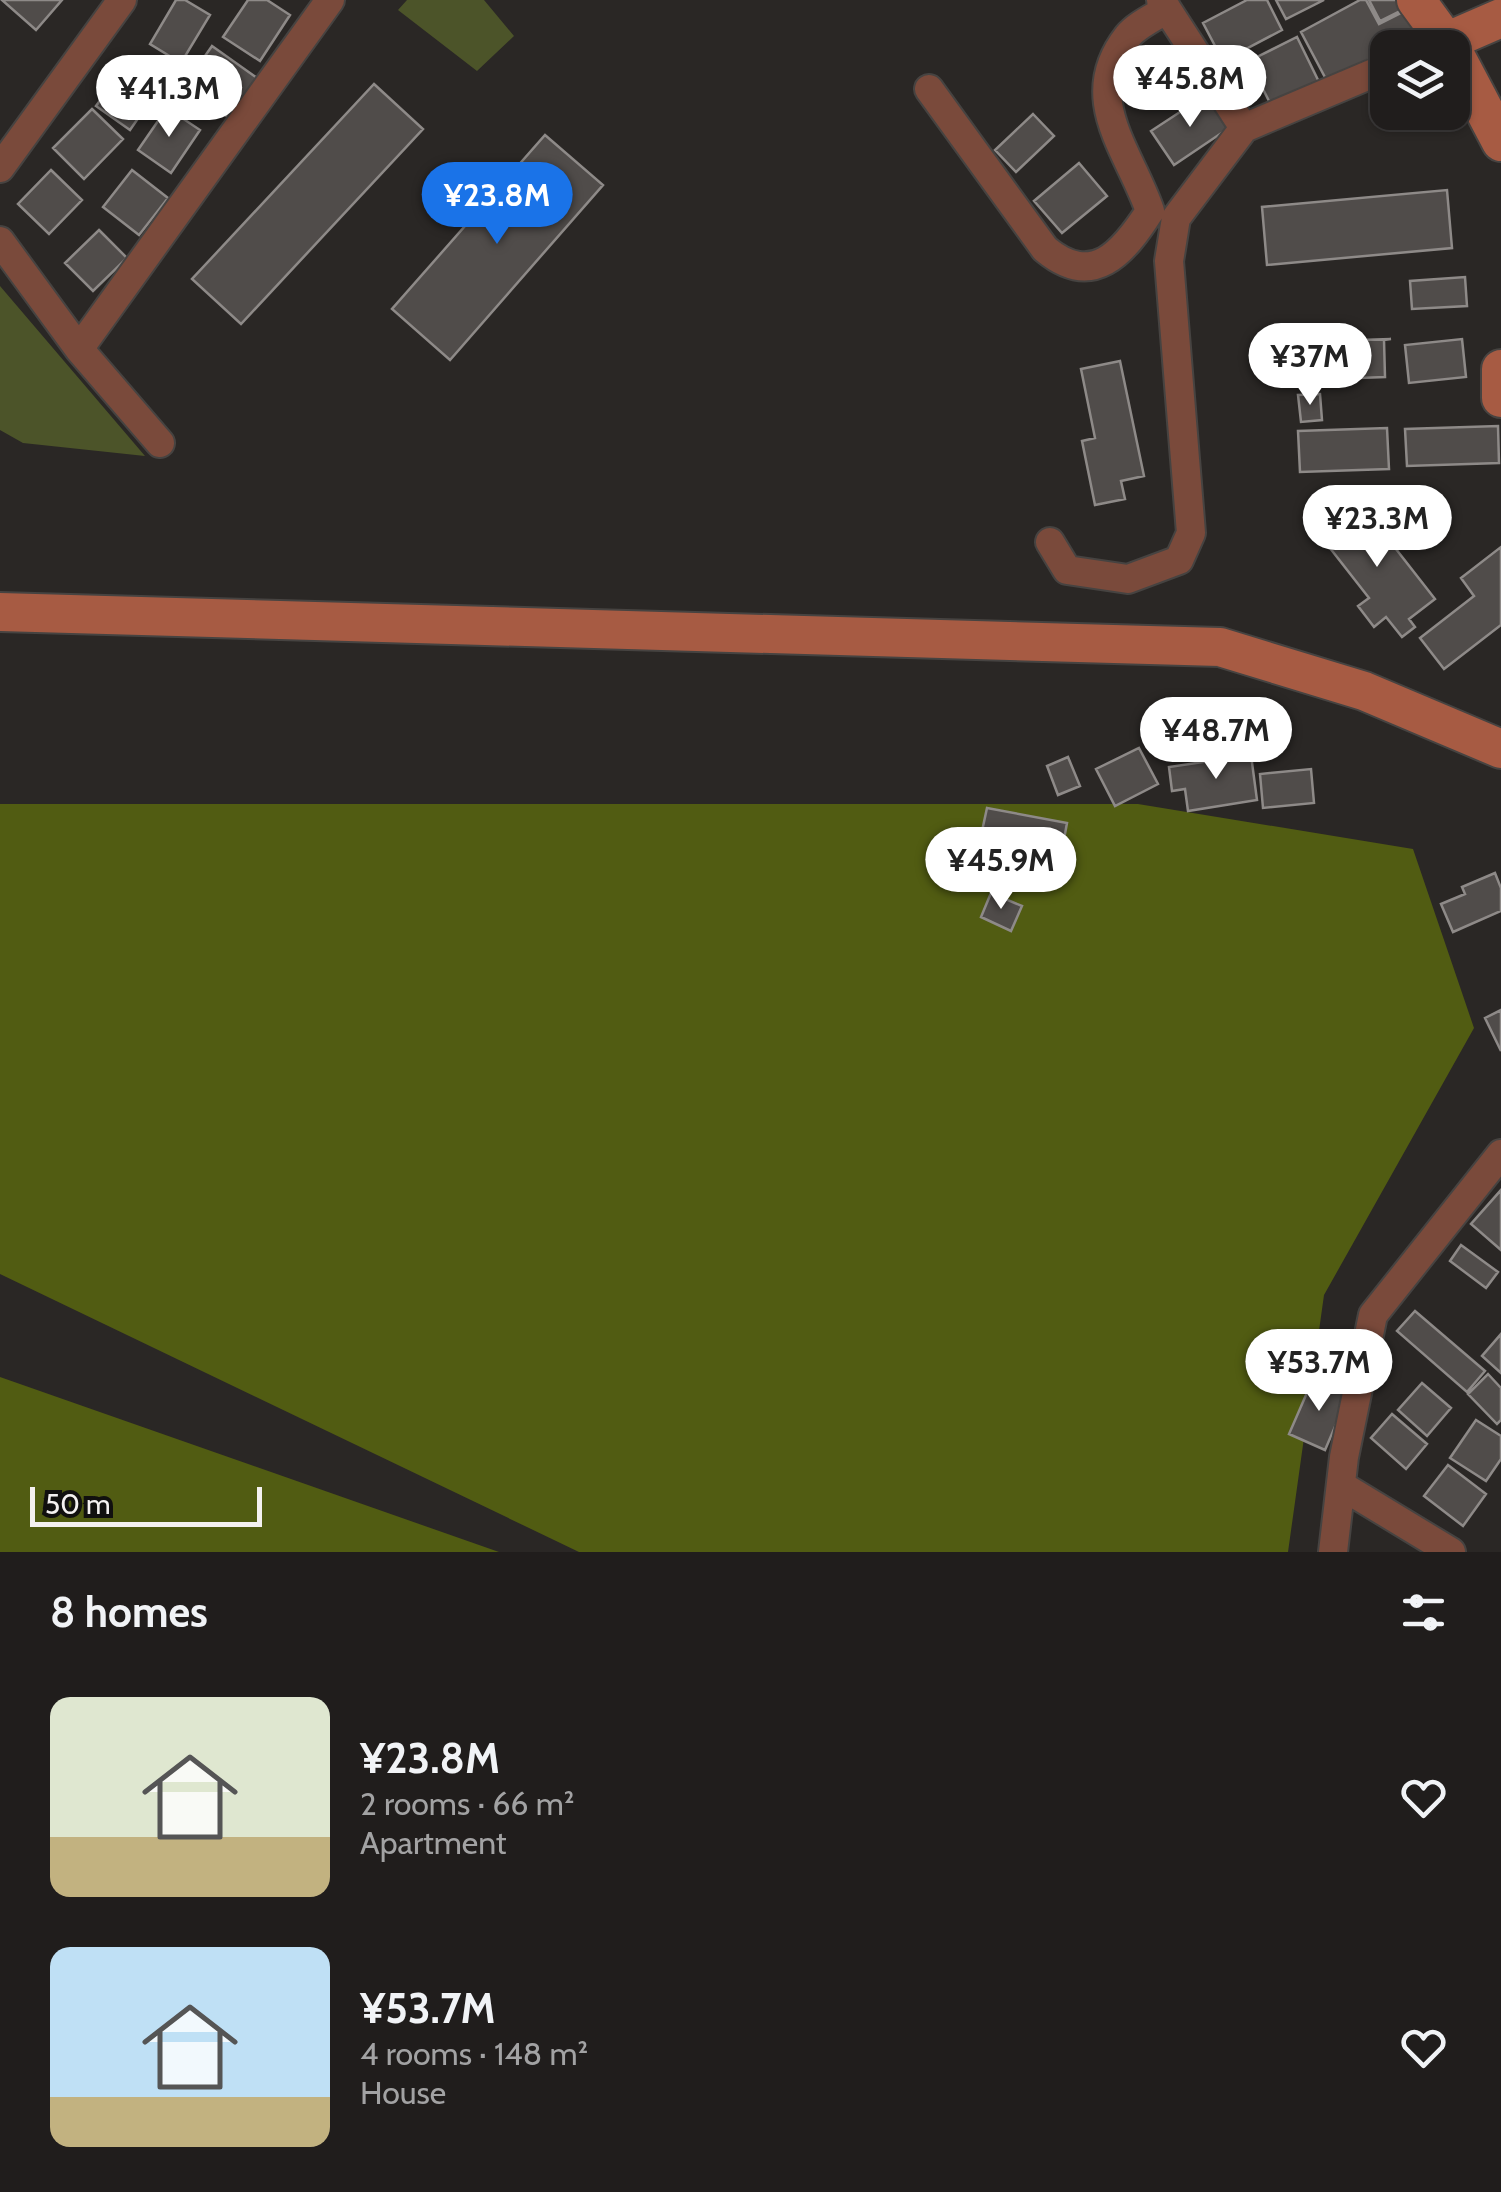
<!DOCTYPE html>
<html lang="en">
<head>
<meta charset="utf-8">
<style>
	body { margin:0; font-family:Cabin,sans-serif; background:#282625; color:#f1f3f6; height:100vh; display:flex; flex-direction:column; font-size:38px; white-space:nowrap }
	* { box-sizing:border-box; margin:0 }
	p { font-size:32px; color:#a2a2a3 }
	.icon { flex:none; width:55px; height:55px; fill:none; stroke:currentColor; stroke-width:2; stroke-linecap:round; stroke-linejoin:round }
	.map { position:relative; height:1552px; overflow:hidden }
	.sheet { display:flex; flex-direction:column; background:#201d1c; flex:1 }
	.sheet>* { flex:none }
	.fabs { position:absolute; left:1370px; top:30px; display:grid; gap:20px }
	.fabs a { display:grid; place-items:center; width:100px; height:100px; border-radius:20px; background:#201d1c; box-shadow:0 2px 8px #0004,0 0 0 2px #3d3b3b; font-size:50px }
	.scale { position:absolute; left:30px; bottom:25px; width:232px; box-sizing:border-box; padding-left:10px; border:5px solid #f4f1f0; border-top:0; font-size:28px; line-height:35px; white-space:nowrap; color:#f4f1f0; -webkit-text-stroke:8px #11100f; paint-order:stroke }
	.price { position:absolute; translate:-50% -85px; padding:0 22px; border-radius:35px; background:#fff; color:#222; font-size:32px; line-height:65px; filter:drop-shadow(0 2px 5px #0008) }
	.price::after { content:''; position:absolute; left:50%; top:60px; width:30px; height:22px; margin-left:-15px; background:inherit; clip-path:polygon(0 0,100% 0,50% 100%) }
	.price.selected { background:#1a73e8; color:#fff }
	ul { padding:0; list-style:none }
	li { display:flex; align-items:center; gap:30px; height:250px; padding:0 50px }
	li span { display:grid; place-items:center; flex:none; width:280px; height:200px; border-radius:20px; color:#555 }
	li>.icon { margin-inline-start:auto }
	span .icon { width:120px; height:120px; fill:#fffc; stroke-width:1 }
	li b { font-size:42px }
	h2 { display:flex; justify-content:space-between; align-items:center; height:120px; padding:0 50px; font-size:42px }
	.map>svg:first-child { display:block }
</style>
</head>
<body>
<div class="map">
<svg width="1501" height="1552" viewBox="0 0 1501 1552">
	<rect width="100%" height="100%" fill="#2a2725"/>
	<path fill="#4c5429" d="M407,0H484L514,36L477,71L398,10Z
		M0,286L145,456L23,443L0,430Z"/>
	<path fill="#515c12" d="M0,804H1138L1413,849L1474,1028L1324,1295L1288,1552H579L0,1274Z
		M0,1377L499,1552H0Z"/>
	<path fill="#504c4a" stroke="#8e8a88" stroke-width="2.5" d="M2,0H62L36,30Z
		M176,0H185L210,15L181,63L150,44Z
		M248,0H267L290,15L260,61L223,37Z
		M1247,0H1267L1282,30L1223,61L1203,23Z
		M1276,0H1324L1286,19Z
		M1360,0H1366L1379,24L1413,7L1425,30L1327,81L1301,32Z
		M1369,0H1399L1404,9L1380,21Z
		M1297,37L1319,82L1271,105L1249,61Z
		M212,46L260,80L232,120L184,86Z
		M1180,48L1195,78L1143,103L1128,72Z
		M1241,60L1257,77L1238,94L1223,77Z
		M126,65L159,88L130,130L96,106Z
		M374,84L423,129L241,324L192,279Z
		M1206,95L1229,128L1174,165L1151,131Z
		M167,108L200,130L171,173L138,150Z
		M92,109L123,139L84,179L53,148Z
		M1033,114L1054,136L1016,172L995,150Z
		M545,135L603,185L450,360L392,309Z
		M1079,163L1107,196L1062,233L1034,201Z
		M51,170L82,200L49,234L18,204Z
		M132,170L168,198L139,235L103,207Z
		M1447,190L1452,248L1267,265L1262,207Z
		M99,230L127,258L93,291L65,263Z
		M1465,277L1467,306L1412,309L1410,281Z
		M1282,335H1328L1327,377H1282Z
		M1391,339L1384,340L1385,377L1331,379L1330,341Z
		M1462,339L1466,377L1409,383L1405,345Z
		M1120,361L1144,476L1121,481L1125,499L1095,505L1082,441L1095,438L1081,369Z
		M1320,394L1322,420L1301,422L1298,395Z
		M1498,426L1499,463L1407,466L1405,429Z
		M1387,428L1389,469L1300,472L1298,431Z
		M1360,503L1435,599L1409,619L1415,627L1402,637L1386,617L1374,627L1358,606L1369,598L1319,534Z
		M1501,547V625L1444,669L1420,638L1474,596L1461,578Z
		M1139,748L1158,784L1115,806L1096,769Z
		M1251,755L1257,800L1188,811L1185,789L1172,791L1169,767Z
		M1068,757L1080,786L1058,795L1047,766Z
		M1311,769L1314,803L1263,808L1260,774Z
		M987,808L1067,823L1060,861L979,845Z
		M1495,873L1501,888V911L1453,932L1441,904L1465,894L1462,887Z
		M991,893L1022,906L1011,931L981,917Z
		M1501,1010V1051L1485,1018Z
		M1501,1190V1250L1471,1224Z
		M1461,1245L1498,1272L1486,1288L1450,1261Z
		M1415,1311L1485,1371L1467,1392L1397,1331Z
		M1501,1334V1373L1482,1356Z
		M1488,1374L1501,1388V1420L1497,1424L1468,1394Z
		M1313,1379L1349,1394L1325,1450L1289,1434Z
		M1422,1383L1451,1408L1427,1436L1398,1410Z
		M1392,1414L1427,1444L1406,1469L1371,1438Z
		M1476,1420L1501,1436V1459L1486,1481L1450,1458Z
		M1448,1465L1486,1494L1463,1526L1424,1496Z"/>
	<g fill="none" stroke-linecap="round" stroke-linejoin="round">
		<defs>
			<path id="street" d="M1161,0L1244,128L1388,67
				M929,89L1045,249C1093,289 1123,253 1150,211C1129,150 1079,98 1128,36C1137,25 1155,17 1167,9
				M0,168L122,0
				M0,241L79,349L160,443
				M79,349L330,0
				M1050,542L1067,570L1128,579L1179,560L1191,533L1169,261L1176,218L1244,128
				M1342,1486L1451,1552
				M1333,1552L1344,1457L1373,1315L1501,1154"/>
			<path id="secondary" d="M1416,0L1451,48
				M1448,41L1501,18
				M1452,49L1501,142
				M1501,369V398
				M0,612L1220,647L1364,691L1501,749"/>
		</defs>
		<use href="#street" stroke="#464341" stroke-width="32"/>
		<use href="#secondary" stroke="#464341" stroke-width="42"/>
		<use href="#street" stroke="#7a4a3b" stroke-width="28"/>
		<use href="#secondary" stroke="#a75b43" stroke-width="38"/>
	</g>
</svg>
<div class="fabs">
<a><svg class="icon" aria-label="layers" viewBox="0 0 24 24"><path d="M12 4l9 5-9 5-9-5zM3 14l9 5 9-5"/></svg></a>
</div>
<div class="scale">50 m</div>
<b class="price" style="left:1190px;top:130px">¥45.8M</b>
<b class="price" style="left:169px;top:140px">¥41.3M</b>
<b class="price selected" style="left:497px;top:247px">¥23.8M</b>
<b class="price" style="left:1310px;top:408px">¥37M</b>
<b class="price" style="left:1377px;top:570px">¥23.3M</b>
<b class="price" style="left:1216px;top:782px">¥48.7M</b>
<b class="price" style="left:1001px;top:912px">¥45.9M</b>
<b class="price" style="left:1319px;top:1414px">¥53.7M</b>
</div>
<section class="sheet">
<h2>8 homes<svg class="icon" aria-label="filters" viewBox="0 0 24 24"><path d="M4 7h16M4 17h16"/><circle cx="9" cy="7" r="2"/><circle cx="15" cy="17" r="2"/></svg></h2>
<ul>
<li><span style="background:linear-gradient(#dfe7d0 70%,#c2b280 0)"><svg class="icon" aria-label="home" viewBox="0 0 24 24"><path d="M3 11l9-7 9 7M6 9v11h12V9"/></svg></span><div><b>¥23.8M</b><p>2 rooms · 66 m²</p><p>Apartment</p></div><svg class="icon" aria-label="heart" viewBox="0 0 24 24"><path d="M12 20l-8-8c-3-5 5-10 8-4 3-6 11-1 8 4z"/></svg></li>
<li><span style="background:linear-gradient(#bfe0f5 75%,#c2b280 0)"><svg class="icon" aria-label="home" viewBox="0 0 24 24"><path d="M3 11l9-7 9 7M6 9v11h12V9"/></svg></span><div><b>¥53.7M</b><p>4 rooms · 148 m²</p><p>House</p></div><svg class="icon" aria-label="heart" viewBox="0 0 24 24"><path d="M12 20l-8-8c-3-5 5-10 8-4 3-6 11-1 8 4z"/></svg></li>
</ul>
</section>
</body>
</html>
